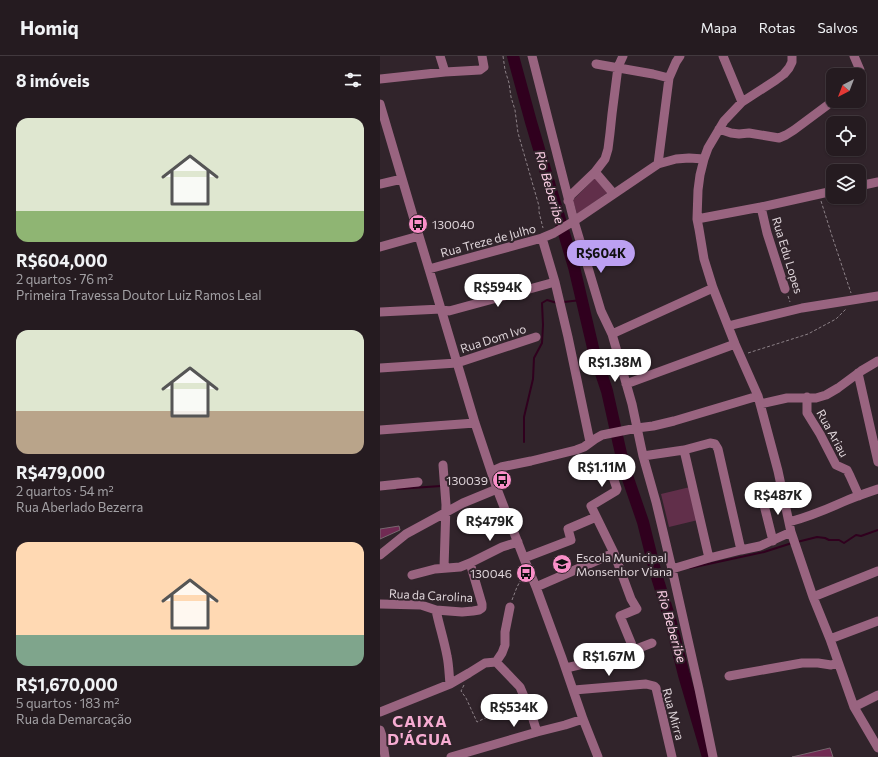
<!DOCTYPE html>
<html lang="pt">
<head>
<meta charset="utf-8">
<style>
	body { margin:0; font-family:Commissioner,sans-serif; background:#2d2429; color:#f1f3f6; height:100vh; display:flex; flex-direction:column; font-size:15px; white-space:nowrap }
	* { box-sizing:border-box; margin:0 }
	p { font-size:13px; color:#a3a1a5 }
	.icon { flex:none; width:22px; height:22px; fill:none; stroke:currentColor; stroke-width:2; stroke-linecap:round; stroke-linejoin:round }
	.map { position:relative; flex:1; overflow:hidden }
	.drawer { display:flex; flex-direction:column; background:#251b20; width:380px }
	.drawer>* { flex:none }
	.needle { width:26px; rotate:222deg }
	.controls { position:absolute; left:446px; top:12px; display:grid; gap:8px }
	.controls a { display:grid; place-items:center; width:40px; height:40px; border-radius:8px; background:#251b20; box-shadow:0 1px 3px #0004,0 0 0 1px #42393e; font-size:20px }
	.price { position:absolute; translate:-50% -34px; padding:0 9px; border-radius:14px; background:#fff; color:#222; font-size:13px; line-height:26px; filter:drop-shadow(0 1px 2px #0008) }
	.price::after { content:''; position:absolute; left:50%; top:24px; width:12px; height:9px; margin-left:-6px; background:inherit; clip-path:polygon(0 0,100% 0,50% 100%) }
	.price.current { background:#bca0f2; color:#111 }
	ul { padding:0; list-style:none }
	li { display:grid; align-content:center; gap:8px; height:212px; padding:0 16px }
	li span { display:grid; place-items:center; height:124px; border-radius:12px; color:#555 }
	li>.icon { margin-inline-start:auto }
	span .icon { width:72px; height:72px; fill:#fffc; stroke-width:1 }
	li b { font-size:17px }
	h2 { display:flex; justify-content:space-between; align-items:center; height:48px; padding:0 16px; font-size:17px }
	header { display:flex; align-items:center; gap:24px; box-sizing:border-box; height:56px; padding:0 20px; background:#251b20; border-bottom:1px solid #42393e }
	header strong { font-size:19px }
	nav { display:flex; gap:22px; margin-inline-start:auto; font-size:14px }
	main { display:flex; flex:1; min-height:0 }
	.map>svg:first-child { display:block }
</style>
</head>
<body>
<header>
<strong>Homiq</strong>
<nav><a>Mapa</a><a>Rotas</a><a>Salvos</a></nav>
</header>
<main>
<section class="drawer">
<h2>8 imóveis<svg class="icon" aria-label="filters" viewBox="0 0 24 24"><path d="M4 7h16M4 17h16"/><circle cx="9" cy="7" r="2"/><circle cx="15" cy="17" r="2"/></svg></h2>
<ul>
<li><span style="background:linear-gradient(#dfe7d0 75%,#8fb573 0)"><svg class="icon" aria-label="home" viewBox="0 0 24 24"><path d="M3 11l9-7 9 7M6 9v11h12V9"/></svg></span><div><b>R$604,000</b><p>2 quartos · 76 m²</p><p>Primeira Travessa Doutor Luiz Ramos Leal</p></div></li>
<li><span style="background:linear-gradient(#dfe7d0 65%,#b9a48a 0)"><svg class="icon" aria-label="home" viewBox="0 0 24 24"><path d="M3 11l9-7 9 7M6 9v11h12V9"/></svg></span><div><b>R$479,000</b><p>2 quartos · 54 m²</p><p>Rua Aberlado Bezerra</p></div></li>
<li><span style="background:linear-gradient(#ffd9b3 75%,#7fa58c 0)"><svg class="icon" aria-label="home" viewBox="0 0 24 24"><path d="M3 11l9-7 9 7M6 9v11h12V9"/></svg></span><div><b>R$1,670,000</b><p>5 quartos · 183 m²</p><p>Rua da Demarcação</p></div></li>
</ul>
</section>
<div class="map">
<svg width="498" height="701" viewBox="0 0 498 701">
	<rect width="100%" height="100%" fill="#31242b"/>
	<path fill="#612f4a" d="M215,122L227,136V137L197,158L193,144Z
		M310,431L318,464L289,471L281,438Z"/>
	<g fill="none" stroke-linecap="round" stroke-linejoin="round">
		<path stroke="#30001e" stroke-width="2" d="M184,246L201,244
			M144,386V361L153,323L154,302L162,287L163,269L162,247L167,244L177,247
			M17,433L61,430
			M417,486L437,481L445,482L449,484H459L464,487L476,479L481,480L498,474
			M310,512L384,496L412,487
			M277,520L284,517"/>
		<path stroke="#30001e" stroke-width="12" d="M133,0L151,66L194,211L214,296L227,335L244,411L263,466L276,518L290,563L304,619L328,701"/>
	</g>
	<path fill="#712a53" stroke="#786870" d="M19,470L20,474L0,483V473Z
		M450,692L453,701H412Z"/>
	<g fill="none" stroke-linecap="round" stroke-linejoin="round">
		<path stroke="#8c8187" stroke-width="1" stroke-dasharray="3 2" stroke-linecap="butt" d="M123,0L125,14L129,27L131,41L135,54L138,77L159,150V156L163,172
			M441,145L452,180L471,237
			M408,240L410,246
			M368,297L428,278L456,263L466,253
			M132,544L137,531L143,520
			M84,629L81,635L86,642L97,666L122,654L137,643"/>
		<path stroke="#996480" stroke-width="9" d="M60,0L65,16
			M152,0L194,165L221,255L232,278L252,348L263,400L276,446L292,513L319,633L333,701
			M343,0L362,46
			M412,0V6L409,12L404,18L396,24L362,46L344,65L328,92L324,103L320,119L318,134L317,163L319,173L324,203L333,232L355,288L378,340L398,415L411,476L433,541L450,583L474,651L498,692
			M474,0L480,14
			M216,8L273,18L289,22
			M0,23L65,16L100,14L104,11L102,0
			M0,48L39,180L61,253L95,367L117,433L145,505L156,531L182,602L203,663L218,701
			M339,73L351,77L359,78L369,77L399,82L406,79L414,74L453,45
			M278,108L289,22L296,6L300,0
			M215,116L233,137
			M0,128L22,123
			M479,130L498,126
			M188,145L191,139L215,116L225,103L228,93L230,77L232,58L238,11L243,0
			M381,151L387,177L405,233
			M317,163L381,151L453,135
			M162,182L175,226L188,281L210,386
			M0,191L39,180
			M49,213L162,182L174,177L194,165L278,108L296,103L309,102L324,103
			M0,256L61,253L69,255L175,226
			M348,270L422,252L498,240
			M232,278L333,232
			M0,312L77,307L156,281
			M478,317L498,406
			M246,328L355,288
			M427,341V357L440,378L456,409L467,414L470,420L479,440
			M380,348L407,342H436L446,339L458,332L481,315L498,305
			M0,374L95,367
			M304,394L329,502
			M263,400L304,394L330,387L335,388L338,393L361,494
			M63,409L66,449L64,512
			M230,412L237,433L236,435L211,450L234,497L251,543L257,553L240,560L254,594
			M112,415L121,411L151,405L196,394L204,391L215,383L222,379L257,372L273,370L294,365L378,340
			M0,430L38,426
			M382,441L393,485
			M409,466C428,461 445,454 463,446C474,441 486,437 498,433
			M0,499L26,478L83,447L117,433
			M144,502L191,484L188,473L216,461
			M292,513L329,502L361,494L380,490L411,476
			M32,519L55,513L80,511L90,507L122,491L138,486
			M156,531L234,497
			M433,541L498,515
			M0,548L41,549L56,554L82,556L93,555L99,554L102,552V548L90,507
			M56,554C59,569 64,584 67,600C69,609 69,619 70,628
			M450,583L498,565
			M116,606L140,631L151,657L157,676
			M186,612L238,600L272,587
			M349,620L422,607H438L451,609L458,607
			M194,634L266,628L274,630L276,632L292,701
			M474,651L498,639
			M0,656L70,628L89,617L105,607L116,606L122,597L125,589V576L130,551
			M0,674L2,680L5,701
			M71,701L157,676L185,669L203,663"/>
	</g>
	<defs>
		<symbol id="bus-disc" viewBox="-11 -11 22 22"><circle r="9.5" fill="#f98fc8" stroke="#31242b"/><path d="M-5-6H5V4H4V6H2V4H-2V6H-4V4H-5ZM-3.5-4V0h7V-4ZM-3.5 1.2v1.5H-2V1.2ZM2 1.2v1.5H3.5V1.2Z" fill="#111"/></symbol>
		<symbol id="school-disc" viewBox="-11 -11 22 22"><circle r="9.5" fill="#f98fc8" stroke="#31242b"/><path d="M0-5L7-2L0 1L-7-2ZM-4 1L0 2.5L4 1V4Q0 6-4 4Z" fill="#111"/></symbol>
	</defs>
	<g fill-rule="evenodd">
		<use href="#bus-disc" x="27" y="157" width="22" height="22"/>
		<use href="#bus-disc" x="111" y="413" width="22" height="22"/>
		<use href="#school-disc" x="171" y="497" width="22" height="22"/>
		<use href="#bus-disc" x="135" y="506" width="22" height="22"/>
	</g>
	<g text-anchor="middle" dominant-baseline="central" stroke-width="4" stroke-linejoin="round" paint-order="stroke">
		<g font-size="12" fill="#dfd5da" stroke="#31242b" text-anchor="start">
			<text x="52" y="168">130040</text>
			<text x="108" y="424" text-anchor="end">130039</text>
			<text x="196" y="501">Escola Municipal<tspan x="196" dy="14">Monsenhor Viana</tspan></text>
			<text x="132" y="517" text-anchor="end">130046</text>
		</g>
		<g font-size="12" fill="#dfd5da" stroke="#31242b">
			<text transform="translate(108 184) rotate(-15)">Rua Treze de Julho</text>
			<text transform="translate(408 199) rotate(73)">Rua Edu Lopes</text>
			<text transform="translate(113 282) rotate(-18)">Rua Dom Ivo</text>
			<text transform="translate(453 377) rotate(61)">Rua Ariau</text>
			<text transform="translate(51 539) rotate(3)">Rua da Carolina</text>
			<text transform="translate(294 658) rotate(75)">Rua Mirra</text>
		</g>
		<g font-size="13" font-style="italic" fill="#fed1e7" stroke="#31242b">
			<text transform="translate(170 131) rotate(74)">Rio Beberibe</text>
			<text transform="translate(292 570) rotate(74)">Rio Beberibe</text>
		</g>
		<g font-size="16" font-weight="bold" letter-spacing="1" fill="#f7acd2" stroke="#31242b">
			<text x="40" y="664">CAIXA<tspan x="40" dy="18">D'ÁGUA</tspan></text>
		</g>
	</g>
</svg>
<div class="controls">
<a><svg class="needle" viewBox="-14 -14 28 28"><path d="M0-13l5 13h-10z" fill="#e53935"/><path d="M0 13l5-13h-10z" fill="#a3a1a5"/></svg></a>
<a><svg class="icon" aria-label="locate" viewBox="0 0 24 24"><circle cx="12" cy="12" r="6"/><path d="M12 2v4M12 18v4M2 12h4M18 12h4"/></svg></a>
<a><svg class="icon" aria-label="layers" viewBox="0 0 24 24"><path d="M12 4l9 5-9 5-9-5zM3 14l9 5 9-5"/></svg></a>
</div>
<b class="price current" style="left:221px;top:218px">R$604K</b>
<b class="price" style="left:118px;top:252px">R$594K</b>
<b class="price" style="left:235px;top:327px">R$1.38M</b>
<b class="price" style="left:222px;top:432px">R$1.11M</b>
<b class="price" style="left:398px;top:460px">R$487K</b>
<b class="price" style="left:110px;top:486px">R$479K</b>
<b class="price" style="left:229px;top:621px">R$1.67M</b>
<b class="price" style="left:134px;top:672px">R$534K</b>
</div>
</main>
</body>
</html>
